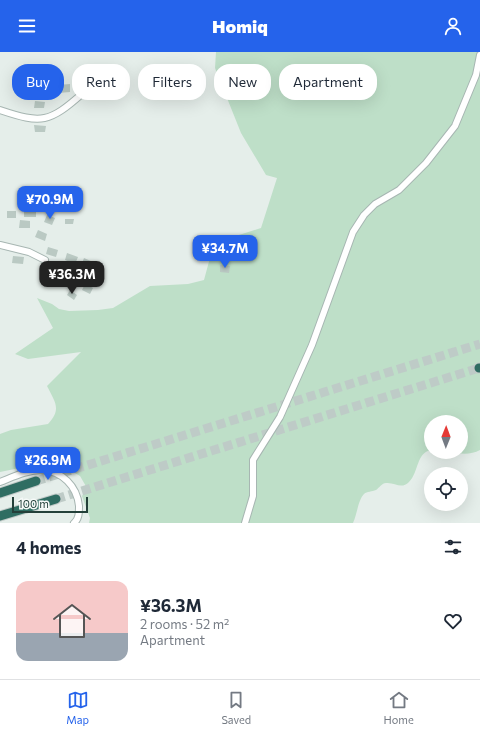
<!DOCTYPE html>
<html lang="en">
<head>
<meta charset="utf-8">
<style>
	body { margin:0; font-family:Commissioner,sans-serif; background:#f6f6f7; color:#1f2937; height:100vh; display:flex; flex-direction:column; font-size:15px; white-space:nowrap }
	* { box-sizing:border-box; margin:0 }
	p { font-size:13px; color:#747a83 }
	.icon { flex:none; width:22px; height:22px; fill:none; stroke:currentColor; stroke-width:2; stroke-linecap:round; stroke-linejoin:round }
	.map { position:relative; height:471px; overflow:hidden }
	.panel { display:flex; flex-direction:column; background:#fff; flex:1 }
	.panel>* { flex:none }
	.hud { position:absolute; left:12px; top:12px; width:456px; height:36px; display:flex; gap:8px }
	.needle { width:26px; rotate:1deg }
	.controls { position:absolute; left:424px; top:363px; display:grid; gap:8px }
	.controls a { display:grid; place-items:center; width:44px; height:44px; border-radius:50%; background:#fff; box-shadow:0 4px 16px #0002; font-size:20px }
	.scale { position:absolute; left:12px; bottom:10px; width:76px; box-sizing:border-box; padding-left:4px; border:2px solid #24403a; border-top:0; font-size:11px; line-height:14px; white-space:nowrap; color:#24403a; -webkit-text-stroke:3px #f6faf8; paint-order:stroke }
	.price { position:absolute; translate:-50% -34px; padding:0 9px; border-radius:8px; background:#2563eb; color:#fff; font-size:13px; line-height:26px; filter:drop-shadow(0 1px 2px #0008) }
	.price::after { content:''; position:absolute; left:50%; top:24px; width:12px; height:9px; margin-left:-6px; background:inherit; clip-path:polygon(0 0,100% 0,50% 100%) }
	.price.current { background:#222; color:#fff }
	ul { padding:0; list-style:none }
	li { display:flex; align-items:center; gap:12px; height:100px; padding:0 16px }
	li+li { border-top:1px solid #e0e1e3 }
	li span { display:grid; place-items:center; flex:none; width:112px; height:80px; border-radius:12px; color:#555 }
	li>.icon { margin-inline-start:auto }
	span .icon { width:48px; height:48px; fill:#fffc; stroke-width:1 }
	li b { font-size:17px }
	h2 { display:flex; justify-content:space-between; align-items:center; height:48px; padding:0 16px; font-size:17px }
	.pill { padding:0 14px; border-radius:16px; background:#fff; box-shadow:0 4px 16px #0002; font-size:14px; line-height:36px }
	.pill.current { background:#2563eb; color:#fff }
	header { display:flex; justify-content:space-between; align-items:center; height:52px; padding:0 16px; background:#2563eb; color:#fff; font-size:18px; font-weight:800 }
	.tab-bar { display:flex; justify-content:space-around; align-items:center; height:56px; border-top:1px solid #e0e1e3; background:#fff; font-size:11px; color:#747a83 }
	.tab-bar a { display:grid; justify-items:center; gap:2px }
	.tab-bar .current { color:#2563eb }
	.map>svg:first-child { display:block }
</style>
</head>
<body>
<header><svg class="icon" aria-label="menu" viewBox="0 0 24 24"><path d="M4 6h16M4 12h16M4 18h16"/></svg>Homiq<svg class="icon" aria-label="person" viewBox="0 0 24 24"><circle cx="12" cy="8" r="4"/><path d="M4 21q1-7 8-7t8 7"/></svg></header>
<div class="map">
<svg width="480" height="471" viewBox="0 0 480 471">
	<rect width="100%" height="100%" fill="#e5eeea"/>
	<path fill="#bedfc8" d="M216,0H480V398C471,403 461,402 451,400H461V370H431V398C416,401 419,420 409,430C401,438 395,430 386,431C382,431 379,436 376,438C372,440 367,439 364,442C358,448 357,463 353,471H89L90,466L82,444L87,436L80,424L54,409L0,420V382L11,378L48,372C62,357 55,350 47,334L81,300L28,307L15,302L53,276L37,246L52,252L59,257L69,259L98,258L113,256L150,234L188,232L204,228L214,191L261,176L277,126L266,123L241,81L215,16Z"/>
	<path fill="#bac9c3" d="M70,32V40L58,41V33Z
		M35,49L45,50L44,56H34Z
		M34,73L46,74L45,80H35Z
		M24,156H36V165H24Z
		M7,159H16V166H7Z
		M47,163L55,166L52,173L44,170Z
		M65,167H74L73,172H65Z
		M20,168L30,169V176H19Z
		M38,178L47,182L45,189L35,185Z
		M48,195L58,198L56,205L46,202Z
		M67,201L78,205L75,212L65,208Z
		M13,204L24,205L23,212L12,211Z
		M84,206L93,210L90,217L81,214Z
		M220,213L230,214L229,221L220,220Z
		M85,232L93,236L90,242L82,238Z
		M70,238L77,243L74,248L67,243Z"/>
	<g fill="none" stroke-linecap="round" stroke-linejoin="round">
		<path stroke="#becbc7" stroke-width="9" stroke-dasharray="9 4.5" stroke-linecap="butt" d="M36,429L480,292
			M56,447L479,316"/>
		<defs>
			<path id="minor" d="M0,58C42,72 49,71 83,41
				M0,193L29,200L45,208
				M0,430C13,425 27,418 42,418C62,419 77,434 79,454C79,461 79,467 74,471
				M245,471L253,444V408L280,365L312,293L353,180L364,163L375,152L399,138L426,111L455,74L476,23L480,3"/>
			<path id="highway" d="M479,316H480
				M0,441L36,429
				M0,464L56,447"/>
		</defs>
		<use href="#minor" stroke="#a7b6b2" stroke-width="8"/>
		<use href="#highway" stroke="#c2cac8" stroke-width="11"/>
		<use href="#minor" stroke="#fff" stroke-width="6"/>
		<use href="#highway" stroke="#2f6d62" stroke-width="9"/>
	</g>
</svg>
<div class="controls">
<a><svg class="needle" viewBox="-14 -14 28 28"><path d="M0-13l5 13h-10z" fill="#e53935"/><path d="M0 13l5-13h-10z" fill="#747a83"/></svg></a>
<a><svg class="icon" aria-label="locate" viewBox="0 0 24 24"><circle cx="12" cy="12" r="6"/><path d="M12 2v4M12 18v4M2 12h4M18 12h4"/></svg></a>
</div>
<div class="scale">100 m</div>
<b class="price" style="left:50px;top:168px">¥70.9M</b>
<b class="price" style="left:225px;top:217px">¥34.7M</b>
<b class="price current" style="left:72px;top:243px">¥36.3M</b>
<b class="price" style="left:48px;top:429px">¥26.9M</b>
<div class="hud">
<a class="pill current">Buy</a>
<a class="pill">Rent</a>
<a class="pill">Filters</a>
<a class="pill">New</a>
<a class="pill">Apartment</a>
</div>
</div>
<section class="panel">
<h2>4 homes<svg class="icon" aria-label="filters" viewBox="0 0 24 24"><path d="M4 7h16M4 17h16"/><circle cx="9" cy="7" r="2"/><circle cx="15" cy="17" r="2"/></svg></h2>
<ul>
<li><span style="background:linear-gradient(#f6c9c9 65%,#9aa5b1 0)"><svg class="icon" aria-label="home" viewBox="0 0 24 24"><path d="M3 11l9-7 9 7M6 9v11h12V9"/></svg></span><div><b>¥36.3M</b><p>2 rooms · 52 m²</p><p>Apartment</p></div><svg class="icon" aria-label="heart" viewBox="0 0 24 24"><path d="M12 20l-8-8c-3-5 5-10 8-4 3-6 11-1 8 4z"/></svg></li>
</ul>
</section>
<nav class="tab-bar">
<a class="current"><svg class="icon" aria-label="map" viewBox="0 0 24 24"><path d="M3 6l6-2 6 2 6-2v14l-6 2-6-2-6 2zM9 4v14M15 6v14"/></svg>Map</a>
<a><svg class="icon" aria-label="saved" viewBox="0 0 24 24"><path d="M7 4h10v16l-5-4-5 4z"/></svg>Saved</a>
<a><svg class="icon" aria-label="home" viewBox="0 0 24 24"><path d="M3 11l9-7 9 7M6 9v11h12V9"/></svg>Home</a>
</nav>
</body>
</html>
